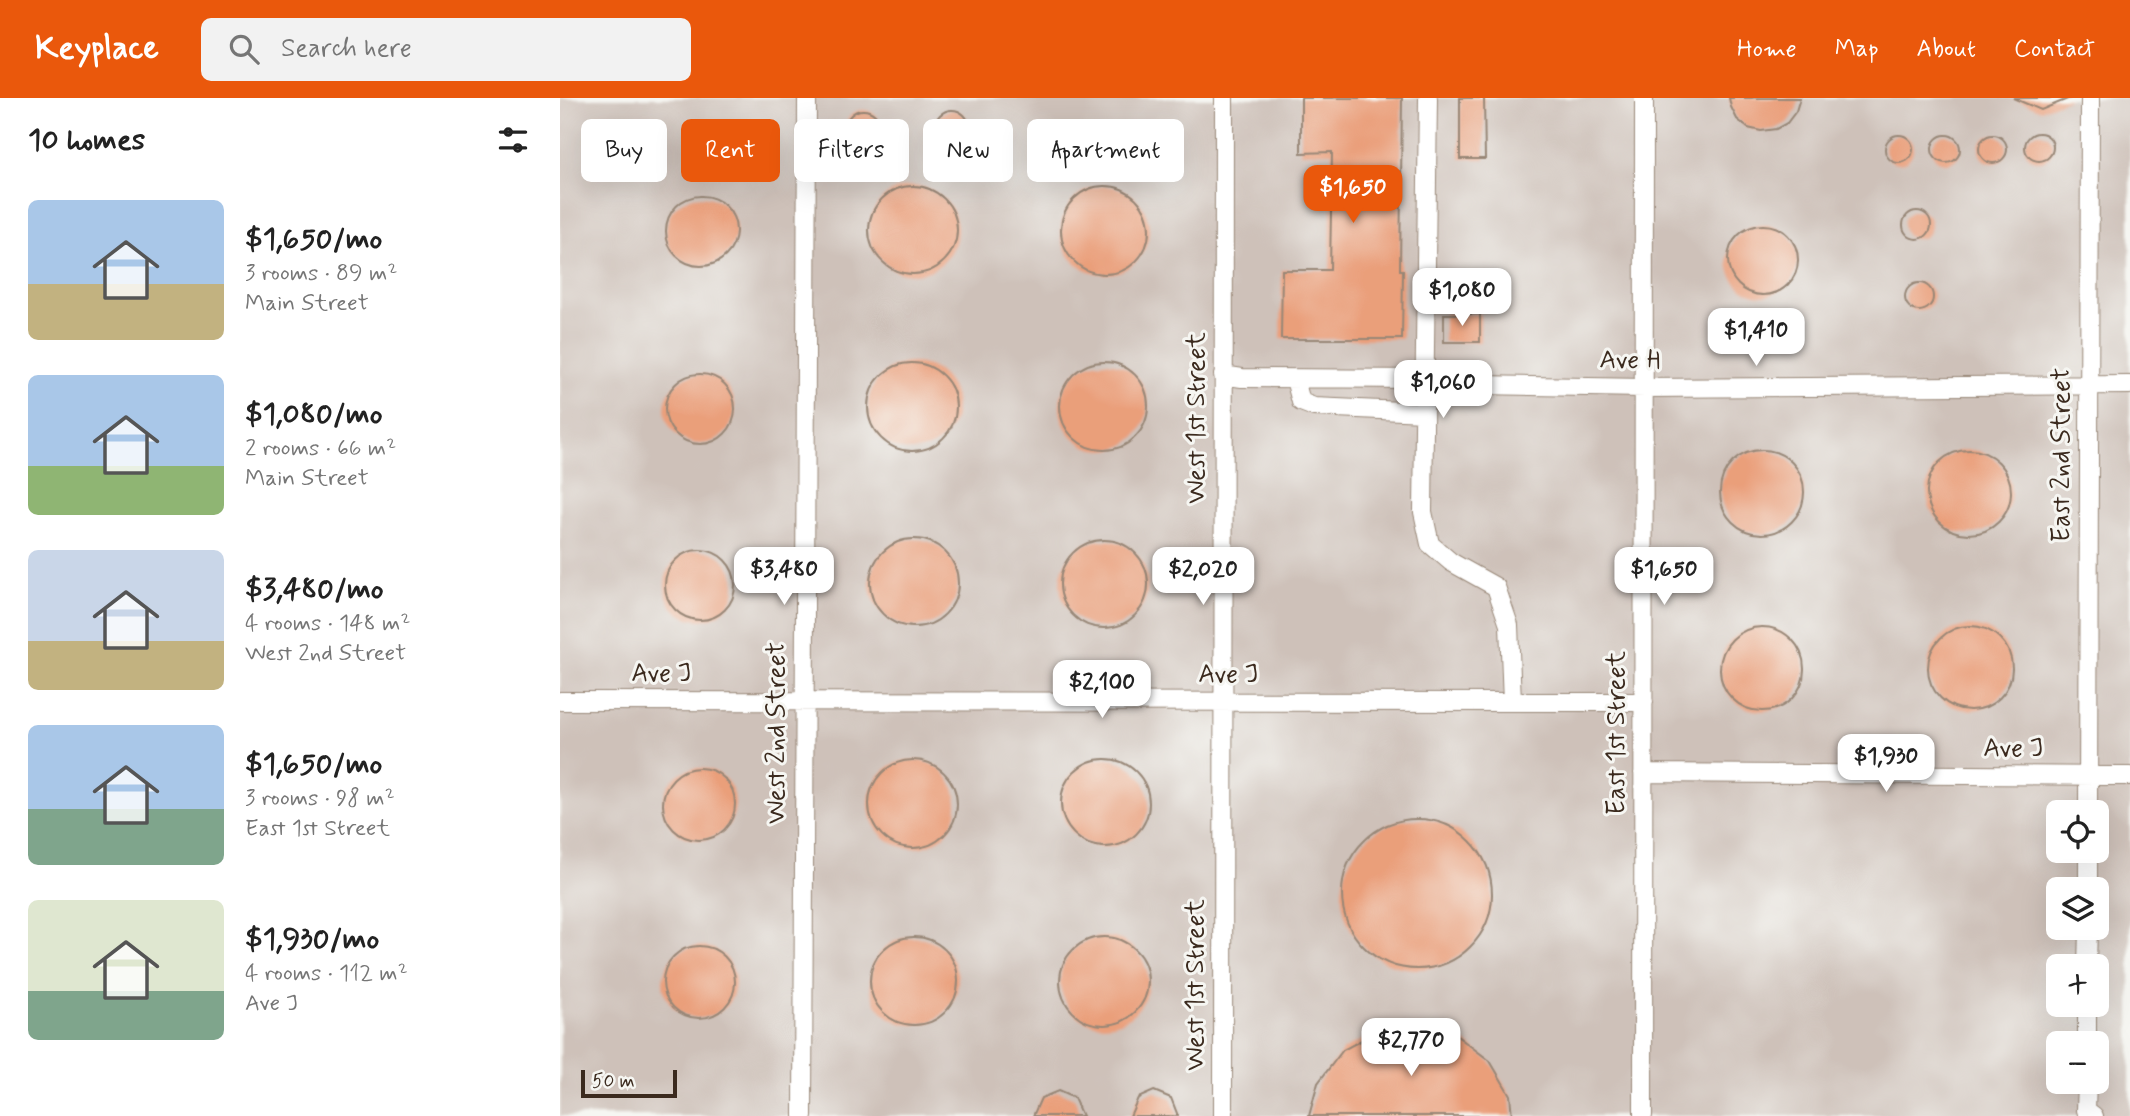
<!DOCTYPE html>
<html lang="en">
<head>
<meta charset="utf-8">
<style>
	body { margin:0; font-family:Mynerve,sans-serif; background:#f2f2f2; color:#222; height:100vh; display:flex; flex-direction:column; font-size:26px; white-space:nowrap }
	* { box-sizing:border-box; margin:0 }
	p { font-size:23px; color:#767676 }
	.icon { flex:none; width:38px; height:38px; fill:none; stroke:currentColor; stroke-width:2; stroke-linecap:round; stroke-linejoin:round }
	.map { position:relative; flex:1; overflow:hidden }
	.sheet { display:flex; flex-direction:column; background:#fff; width:560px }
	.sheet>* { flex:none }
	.guide { position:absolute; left:21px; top:21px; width:665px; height:63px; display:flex; gap:14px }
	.controls { position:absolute; left:1486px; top:702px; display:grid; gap:14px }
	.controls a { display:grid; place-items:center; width:63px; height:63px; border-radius:10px; background:#fff; box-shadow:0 7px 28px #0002; font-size:35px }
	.scale { position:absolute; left:21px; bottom:18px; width:96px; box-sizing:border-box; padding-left:7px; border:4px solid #3b2a1e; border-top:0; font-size:19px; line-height:24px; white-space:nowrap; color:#3b2a1e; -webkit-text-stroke:5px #f6f6f2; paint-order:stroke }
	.price { position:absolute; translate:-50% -60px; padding:0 16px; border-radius:14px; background:#fff; color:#222; font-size:23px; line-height:46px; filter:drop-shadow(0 2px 4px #0008) }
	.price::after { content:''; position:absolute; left:50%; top:42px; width:21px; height:16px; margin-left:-10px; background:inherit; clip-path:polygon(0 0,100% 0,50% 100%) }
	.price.on { background:#ea580c; color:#fff }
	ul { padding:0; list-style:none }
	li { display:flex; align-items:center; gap:21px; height:175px; padding:0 28px }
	li span { display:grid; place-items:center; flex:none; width:196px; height:140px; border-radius:10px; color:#555 }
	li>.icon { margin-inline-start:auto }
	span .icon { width:84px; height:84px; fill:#fffc; stroke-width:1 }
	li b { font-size:30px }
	h2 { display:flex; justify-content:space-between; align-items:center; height:84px; padding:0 28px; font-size:30px }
	.chip { padding:0 24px; border-radius:10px; background:#fff; box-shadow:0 7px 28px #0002; font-size:24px; line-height:63px }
	.chip.on { background:#ea580c; color:#fff }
	header { display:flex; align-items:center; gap:42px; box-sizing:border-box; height:98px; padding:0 35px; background:#ea580c; color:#fff }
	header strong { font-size:33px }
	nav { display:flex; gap:38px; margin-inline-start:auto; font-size:24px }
	.search { width:490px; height:63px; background:#f2f2f2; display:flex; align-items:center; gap:18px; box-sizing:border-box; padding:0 24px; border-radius:10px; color:#767676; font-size:26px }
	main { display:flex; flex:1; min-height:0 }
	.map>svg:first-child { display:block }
</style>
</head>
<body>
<header>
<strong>Keyplace</strong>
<div class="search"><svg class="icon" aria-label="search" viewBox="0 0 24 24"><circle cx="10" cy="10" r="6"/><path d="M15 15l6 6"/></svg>Search here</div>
<nav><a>Home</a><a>Map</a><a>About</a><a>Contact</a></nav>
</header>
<main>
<section class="sheet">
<h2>10 homes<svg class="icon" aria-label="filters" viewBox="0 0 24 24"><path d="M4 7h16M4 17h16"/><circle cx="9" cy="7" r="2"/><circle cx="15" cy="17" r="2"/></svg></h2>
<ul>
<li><span style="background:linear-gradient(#a9c7e8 60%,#c2b280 0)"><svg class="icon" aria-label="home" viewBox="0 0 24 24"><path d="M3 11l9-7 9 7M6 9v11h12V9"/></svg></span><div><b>$1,650/mo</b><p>3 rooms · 89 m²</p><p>Main Street</p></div></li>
<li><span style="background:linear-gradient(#a9c7e8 65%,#8fb573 0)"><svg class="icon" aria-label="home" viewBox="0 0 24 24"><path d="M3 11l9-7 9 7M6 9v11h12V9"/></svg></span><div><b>$1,080/mo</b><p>2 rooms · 66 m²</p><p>Main Street</p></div></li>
<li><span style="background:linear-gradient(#c9d6e8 65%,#c2b280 0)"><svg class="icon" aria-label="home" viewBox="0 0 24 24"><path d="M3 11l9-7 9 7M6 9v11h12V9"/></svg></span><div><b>$3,480/mo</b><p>4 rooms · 148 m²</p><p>West 2nd Street</p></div></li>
<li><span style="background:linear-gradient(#a9c7e8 60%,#7fa58c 0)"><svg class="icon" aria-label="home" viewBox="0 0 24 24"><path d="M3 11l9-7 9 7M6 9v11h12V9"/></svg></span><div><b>$1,650/mo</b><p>3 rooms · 98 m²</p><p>East 1st Street</p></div></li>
<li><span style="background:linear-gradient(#dfe7d0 65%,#7fa58c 0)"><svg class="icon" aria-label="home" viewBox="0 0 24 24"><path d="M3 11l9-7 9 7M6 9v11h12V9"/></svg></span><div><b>$1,930/mo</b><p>4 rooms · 112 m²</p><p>Ave J</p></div></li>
</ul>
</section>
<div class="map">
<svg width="1570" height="1018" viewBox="0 0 1570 1018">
	<rect width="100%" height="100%" fill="#f6f6f2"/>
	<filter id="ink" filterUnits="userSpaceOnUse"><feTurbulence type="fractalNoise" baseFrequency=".0143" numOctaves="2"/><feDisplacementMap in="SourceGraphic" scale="14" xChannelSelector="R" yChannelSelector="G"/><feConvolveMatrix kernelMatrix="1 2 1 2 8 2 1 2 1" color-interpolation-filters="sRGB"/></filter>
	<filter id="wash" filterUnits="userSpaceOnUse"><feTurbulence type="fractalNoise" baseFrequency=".00686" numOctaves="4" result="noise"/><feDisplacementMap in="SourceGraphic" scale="28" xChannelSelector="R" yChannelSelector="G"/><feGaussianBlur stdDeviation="1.57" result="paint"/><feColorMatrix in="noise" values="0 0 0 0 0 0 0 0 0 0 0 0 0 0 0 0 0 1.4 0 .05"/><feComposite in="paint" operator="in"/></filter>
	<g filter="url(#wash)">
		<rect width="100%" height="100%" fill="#f5e4d0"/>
		<path fill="#cec1b9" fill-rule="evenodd" d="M0,0H1570V1018H0ZM1498,714H1536V752H1498ZM1498,791H1536V830H1498ZM1498,868H1536V906H1498ZM1498,945H1536V984H1498Z"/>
		<g id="blocks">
			<path fill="#ea9f7a" d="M741,0H842L840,172H843L842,241H721L722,172H770L772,54L741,55Z
				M900,0H924L925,61H900Z
				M1169,0H1240L1236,13L1227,25L1216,31L1201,33L1188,30L1177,21L1171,9Z
				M1453,0H1510L1481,12Z
				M375 29a17 17 0 1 1 34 0a17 17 0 1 1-34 0Z
				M286 29a17 17 0 1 1 34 0a17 17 0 1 1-34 0Z
				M1465 49a14 14 0 1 1 28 0a14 14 0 1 1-28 0Z
				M1372 51a14 14 0 1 1 28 0a14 14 0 1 1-28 0Z
				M1419 51a14 14 0 1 1 28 0a14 14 0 1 1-28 0Z
				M1325 51a14 14 0 1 1 28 0a14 14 0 1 1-28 0Z
				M309 132a44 44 0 1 1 88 0a44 44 0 1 1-88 0Z
				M501 132a44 44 0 1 1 88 0a44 44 0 1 1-88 0Z
				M106 133a35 35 0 1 1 70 0a35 35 0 1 1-70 0Z
				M1343 127a14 14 0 1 1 28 0a14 14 0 1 1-28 0Z
				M1168 162a35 35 0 1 1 70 0a35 35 0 1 1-70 0Z
				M1345 199a14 14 0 1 1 28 0a14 14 0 1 1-28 0Z
				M884,216H920V244H884Z
				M500 308a44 44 0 1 1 88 0a44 44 0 1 1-88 0Z
				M308 309a44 44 0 1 1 88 0a44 44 0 1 1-88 0Z
				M105 311a35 35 0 1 1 70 0a35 35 0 1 1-70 0Z
				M1367 394a42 42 0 1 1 84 0a42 42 0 1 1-84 0Z
				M1160 394a42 42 0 1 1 84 0a42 42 0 1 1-84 0Z
				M310 485a44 44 0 1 1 88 0a44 44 0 1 1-88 0Z
				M500 486a44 44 0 1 1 88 0a44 44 0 1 1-88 0Z
				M105 487a35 35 0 1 1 70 0a35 35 0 1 1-70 0Z
				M1368 570a42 42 0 1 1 84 0a42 42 0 1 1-84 0Z
				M1160 571a42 42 0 1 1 84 0a42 42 0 1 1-84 0Z
				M501 705a44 44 0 1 1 88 0a44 44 0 1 1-88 0Z
				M309 706a44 44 0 1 1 88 0a44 44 0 1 1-88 0Z
				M103 706a36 36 0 1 1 72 0a36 36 0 1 1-72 0Z
				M782 796a75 75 0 1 1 150 0a75 75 0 1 1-150 0Z
				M500 883a44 44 0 1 1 88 0a44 44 0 1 1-88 0Z
				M310 883a44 44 0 1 1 88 0a44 44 0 1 1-88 0Z
				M103 884a36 36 0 1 1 72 0a36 36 0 1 1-72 0Z
				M859,928L897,938L930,963L950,997L952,1018H749L758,985L783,952L818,933Z
				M498,993L514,1000L522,1018H473L481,1000Z
				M594,993L611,1000L618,1018H570L578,1000Z"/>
		</g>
	</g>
	<g filter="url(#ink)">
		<use href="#blocks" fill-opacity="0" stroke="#988777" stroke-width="2"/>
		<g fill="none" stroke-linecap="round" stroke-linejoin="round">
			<defs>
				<path id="minor" d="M868,0L863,414L870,446L891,464L936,489L949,527L952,604
					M663,277L682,280L865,281
					M735,281L741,304L754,309L864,314
					M865,286L1085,290L1570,287
					M0,603L1084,604
					M1083,675L1570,678
					M1528,714L1530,0
					M1528,791V752
					M1527,868L1528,830
					M1527,945V906
					M1527,984L1526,1012L1534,1018
					M243,1018L247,0
					M663,1018L664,0
					M1083,1018L1084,0"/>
			</defs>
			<use href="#minor" stroke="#988777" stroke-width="20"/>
			<use href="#minor" stroke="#fff" stroke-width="18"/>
		</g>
	</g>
	<g text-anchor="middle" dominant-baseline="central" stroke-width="6" stroke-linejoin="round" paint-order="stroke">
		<g font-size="26" fill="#3b2a1e" stroke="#f6f6f2">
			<text transform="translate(1070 263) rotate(1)">Ave H</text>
			<text transform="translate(637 320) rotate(-90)">West 1st Street</text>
			<text transform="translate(1502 357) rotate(-90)">East 2nd Street</text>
			<text x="101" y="576">Ave J</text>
			<text x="668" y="577">Ave J</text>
			<text transform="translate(217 635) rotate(-90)">West 2nd Street</text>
			<text transform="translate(1057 635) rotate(-90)">East 1st Street</text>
			<text x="1453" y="651">Ave J</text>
			<text transform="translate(636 887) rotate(-90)">West 1st Street</text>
		</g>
	</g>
</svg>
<div class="controls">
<a><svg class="icon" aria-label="locate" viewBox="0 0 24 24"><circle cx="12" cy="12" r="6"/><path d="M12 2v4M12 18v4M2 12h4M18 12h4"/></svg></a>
<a><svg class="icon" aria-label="layers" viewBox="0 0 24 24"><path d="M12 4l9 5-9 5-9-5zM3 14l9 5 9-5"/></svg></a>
<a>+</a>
<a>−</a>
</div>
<div class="scale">50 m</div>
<b class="price on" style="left:793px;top:127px">$1,650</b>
<b class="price" style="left:902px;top:230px">$1,080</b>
<b class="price" style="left:1196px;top:270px">$1,410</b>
<b class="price" style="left:883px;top:322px">$1,060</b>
<b class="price" style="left:224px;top:509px">$3,480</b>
<b class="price" style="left:643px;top:509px">$2,020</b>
<b class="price" style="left:1104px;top:509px">$1,650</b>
<b class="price" style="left:542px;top:622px">$2,100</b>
<b class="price" style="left:1326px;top:696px">$1,930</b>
<b class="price" style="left:851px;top:980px">$2,770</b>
<div class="guide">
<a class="chip">Buy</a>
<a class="chip on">Rent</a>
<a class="chip">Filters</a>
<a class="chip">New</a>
<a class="chip">Apartment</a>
</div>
</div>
</main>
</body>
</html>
